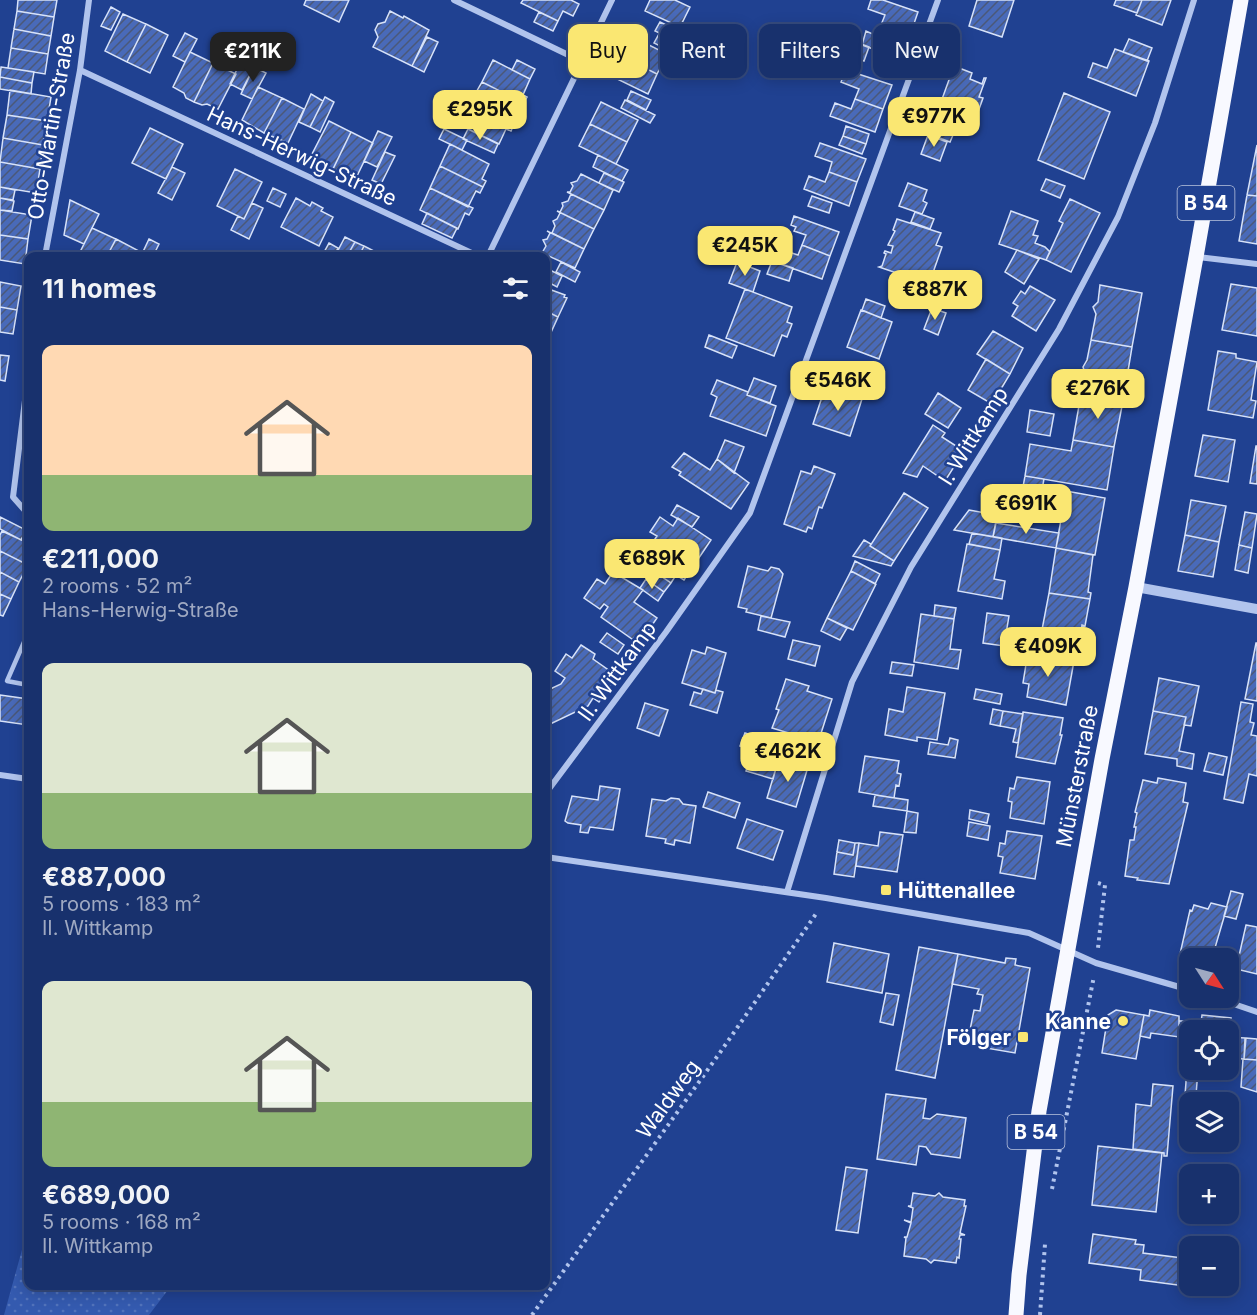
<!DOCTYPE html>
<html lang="en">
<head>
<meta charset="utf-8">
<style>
	body { margin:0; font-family:Inter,sans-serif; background:#213972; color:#f1f3f6; height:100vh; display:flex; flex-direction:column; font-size:22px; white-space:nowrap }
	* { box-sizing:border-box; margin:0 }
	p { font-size:20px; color:#9fa9c2 }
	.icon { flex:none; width:33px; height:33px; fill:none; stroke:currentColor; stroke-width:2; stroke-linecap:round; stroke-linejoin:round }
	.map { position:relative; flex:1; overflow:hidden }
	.sheet { position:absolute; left:24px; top:252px; width:526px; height:1038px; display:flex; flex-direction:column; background:#18316d; border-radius:12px; box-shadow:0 3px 15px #0003,0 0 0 2px #364c80 }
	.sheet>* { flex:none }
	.top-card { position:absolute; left:568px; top:24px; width:570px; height:54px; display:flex; gap:12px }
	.needle { width:39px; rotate:126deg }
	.controls { position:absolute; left:1179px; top:948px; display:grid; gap:12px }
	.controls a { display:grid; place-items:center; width:60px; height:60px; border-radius:12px; background:#18316d; box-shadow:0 3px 15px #0003,0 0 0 2px #364c80; font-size:30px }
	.price { position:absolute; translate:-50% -51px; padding:0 14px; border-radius:12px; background:#fae772; color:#111; font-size:20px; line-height:39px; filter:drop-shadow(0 2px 3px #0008) }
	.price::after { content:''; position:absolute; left:50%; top:36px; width:18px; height:14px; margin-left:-9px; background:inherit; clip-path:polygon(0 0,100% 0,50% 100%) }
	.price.on { background:#222; color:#fff }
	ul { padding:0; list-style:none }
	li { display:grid; align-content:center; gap:12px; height:318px; padding:0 18px }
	li span { display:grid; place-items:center; height:186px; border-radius:12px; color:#555 }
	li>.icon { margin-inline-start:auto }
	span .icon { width:108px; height:108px; fill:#fffc; stroke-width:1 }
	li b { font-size:26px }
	h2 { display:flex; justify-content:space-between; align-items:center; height:72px; padding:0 18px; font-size:26px }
	.chip { padding:0 21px; border-radius:12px; background:#18316d; box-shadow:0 3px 15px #0003,0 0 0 2px #364c80; font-size:21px; line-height:54px }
	.chip.on { background:#fae772; color:#111 }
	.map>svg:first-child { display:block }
</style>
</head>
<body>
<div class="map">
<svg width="1257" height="1315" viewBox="0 0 1257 1315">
	<defs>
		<pattern id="grass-dots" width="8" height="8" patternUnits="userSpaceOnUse" patternTransform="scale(1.5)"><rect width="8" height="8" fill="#345aaf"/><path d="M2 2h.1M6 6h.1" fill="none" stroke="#5273bb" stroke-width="1.8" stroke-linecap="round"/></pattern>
		<pattern id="building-hatch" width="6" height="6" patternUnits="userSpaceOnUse" patternTransform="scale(1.5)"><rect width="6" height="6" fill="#496ab9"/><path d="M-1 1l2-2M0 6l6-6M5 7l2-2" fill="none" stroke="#4b5878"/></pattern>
	</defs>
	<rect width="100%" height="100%" fill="#204191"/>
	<path fill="url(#grass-dots)" d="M28,1228V1286H171L149,1315H4Z"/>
	<path fill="url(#building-hatch)" stroke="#d7e2f9" stroke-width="1.5" d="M18,0H57L54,17L17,11Z
		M306,0H349L339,22L304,5Z
		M523,0H571L579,4L573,16L563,11L558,21L521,3Z
		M650,0H675L690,7L680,27L645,11Z
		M871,0H883L918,12L910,35L881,25L885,15L868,9Z
		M977,0H1014L1002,37L969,26Z
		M1116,0H1142L1137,13L1114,5Z
		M1142,0H1171L1162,25L1136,15Z
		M111,7L120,12L111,30L101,26Z
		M17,11L54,17L51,36L14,29Z
		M390,11L403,18L404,16L429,30L412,66L373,47L378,37L375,30L378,24L385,22Z
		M539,12L558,21L553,31L534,22Z
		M123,14L146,24L127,62L105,51Z
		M660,22L679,31L674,40L655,31Z
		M146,24L168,35L150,73L127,62Z
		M881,25L910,35L901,59L862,45L866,31L877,36Z
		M14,29L51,36L48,54L11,48Z
		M185,33L197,39L185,62L173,56Z
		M659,34L678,43L674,53L654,43Z
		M427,37L438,42L424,72L412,66Z
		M633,37L667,54L657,74L623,57Z
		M833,38L846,42L848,39L869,47L864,61L830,49Z
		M1129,39L1152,48L1147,61L1123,52Z
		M11,48L48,54L45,74L8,68Z
		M1115,49L1149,61L1136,96L1088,77L1093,63L1107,68Z
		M190,52L213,63L194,102L186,98L184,93L173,87Z
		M847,55L858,59L854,67L843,64Z
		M623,57L657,74L648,94L613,77Z
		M493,60L530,79L523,95L527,97L524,103L482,82Z
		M517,60L535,69L530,79L512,70Z
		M241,61L254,67L242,90L230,84Z
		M213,63L236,74L218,109L207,104L202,105L194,102Z
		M954,66L972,73L970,79L982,84L984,78H986L979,97L983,98L973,126L937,113Z
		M1,67L34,72L32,83L0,77Z
		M254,67L266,73L252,99L241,94Z
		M846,70L892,85L883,109L855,99L859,89L841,82Z
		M0,77L32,83L31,94L0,89Z
		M482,82L524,103L521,109L517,107L510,122L470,103Z
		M258,87L282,98L264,133L242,120Z
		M10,90L51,97L47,121L7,115Z
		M631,91L651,100L646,110L627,100Z
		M1064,93L1110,112L1084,179L1038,160Z
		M311,94L323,101L310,127L299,122Z
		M325,97L334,102L320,132L310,127Z
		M282,98L304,109L288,143L264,133Z
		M855,99L883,109L875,132L830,116L835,103L851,109Z
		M625,100L655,115L650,123L621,108Z
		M601,102L638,120L627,142L590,124Z
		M470,103L514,124L511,131L506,129L499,144L460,125Z
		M937,113L959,121L950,142L929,134Z
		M7,115L47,121L43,145L3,138Z
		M329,121L351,132L333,169L310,158Z
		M590,124L627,142L616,164L579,146Z
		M846,126L869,134L866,144L843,136Z
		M150,128L183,144L166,179L132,163Z
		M444,129L467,140L462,150L439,139Z
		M468,129L498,144L494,153L463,139Z
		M378,131L392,137L377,167L364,161Z
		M351,132L373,143L355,180L333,169Z
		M928,135L947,142L940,161L921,154Z
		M843,136L866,144L862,154L839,145Z
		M3,138L43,145L40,169L0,162Z
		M820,143L866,159L857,182L829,172L832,162L815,156Z
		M450,144L489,164L482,179L486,181L483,187L440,166Z
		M1257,145V196L1247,195Z
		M385,152L395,156L381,184L372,180Z
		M598,155L628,170L622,181L593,167Z
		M0,162L40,169L36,193L0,187Z
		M440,166L483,187L480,193L476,191L468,207L430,188Z
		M172,167L185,173L172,200L158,193Z
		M235,169L262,182L244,219L217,206Z
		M829,172L857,182L849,206L804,189L809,176L825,182Z
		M604,173L624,182L619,192L599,183Z
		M581,174L613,190L604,210L567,192H570L573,186L571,183L577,181Z
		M1046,179L1065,186L1060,198L1041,190Z
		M908,183L927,190L923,201L927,203L922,214L899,206Z
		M0,187L15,190L13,200L0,198Z
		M273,188L286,194L280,207L267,201Z
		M430,188L473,208L469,215L465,213L458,229L420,210Z
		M571,194L604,210L594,229L557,211L560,212L563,206L562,203L568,201Z
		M1247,195L1257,196V244L1239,241Z
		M812,196L832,203L829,213L808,206Z
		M0,198L14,201L12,211L0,210Z
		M296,198L310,206L312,202L323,208L321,211L333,217L319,246L281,227Z
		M1070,199L1100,213L1071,272L1046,260L1063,223L1059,221Z
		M70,200L99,214L84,244L64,235Z
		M252,203L263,208L249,239L231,230L238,216L244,219Z
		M0,210L32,215L28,239L0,235Z
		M557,211L594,229L584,249L552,233L555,226L553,221L557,219L560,213Z
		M1011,211L1038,221L1033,235L1038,236L1035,243L1045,247L1050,252L1046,260L999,244Z
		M915,212L934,219L930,229L911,222Z
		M427,213L457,228L452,238L422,224Z
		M794,216L839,232L830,256L802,245L806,235L794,231L796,227L791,225Z
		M897,219L941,233L936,245L942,247L929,284L879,267L882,266L886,254L884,253L885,251L891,253L893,246L888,245L895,231L893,230Z
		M92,228L116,239L107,256H78Z
		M547,231L584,249L575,268L542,253L546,246L543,240L547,239L550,233Z
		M0,235L28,239L25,264L0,260Z
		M345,237L355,242L347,256H335Z
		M116,239L139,251L137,256H107Z
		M149,239L159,244L153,256H141Z
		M355,242L364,246L359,256H347Z
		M329,243L338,248L334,256H322Z
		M802,245L830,256L822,279L772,261L776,248L798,255Z
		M364,246L374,251L371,256H359Z
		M1017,250L1039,259L1024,284L1005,272Z
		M772,261L793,268L789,281L767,274Z
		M561,262L580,272L575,282L556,272Z
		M737,262L760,271L753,292L729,283Z
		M546,268L562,276L557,287L546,281Z
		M0,282L21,286L17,310L0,307Z
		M1231,284L1257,288V336L1222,330Z
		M1100,285L1142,293L1132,347L1091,340L1096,314L1093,307L1098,302Z
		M1030,286L1055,300L1036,331L1012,316L1018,306L1013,303L1021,291L1025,294Z
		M546,288L565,295L564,297L567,298L558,317L546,311Z
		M745,289L792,307L787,322L792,324L787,337L782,335L774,356L726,338Z
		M866,299L885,306L881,318L862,310Z
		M0,307L17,310L13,334L0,332Z
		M932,308L946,313L938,335L924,329Z
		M861,310L892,322L879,359L847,347Z
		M546,311L558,317L548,339L546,338Z
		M993,331L1023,348L1010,374L977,354Z
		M709,335L737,346L732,358L705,347Z
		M1091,340L1132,347L1123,401L1081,394L1085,373L1083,367L1087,360Z
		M1218,351L1236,354V358L1257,362L1251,400L1256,401L1253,418L1208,410Z
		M0,355L9,356L5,381L0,380Z
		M986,359L1010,374L992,404L968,390Z
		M754,378L776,386L770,403L747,395Z
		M717,380L748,392L747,395L776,406L766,436L710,416L717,397L711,394Z
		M825,388L862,399L850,436L813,424Z
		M938,393L961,408L948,428L925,414Z
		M1081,394L1123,401L1114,447L1073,440Z
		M1030,410L1054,414L1050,436L1027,432Z
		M933,425L945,433L942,437L964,451L945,481L923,466L917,477L903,473Z
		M1203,435L1235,440L1228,482L1195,476Z
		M725,440L744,447L734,473L717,459Z
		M1073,440L1114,447L1107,490L1025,476L1030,444L1071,451Z
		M1256,446H1257V484L1250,483Z
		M684,453L710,470L717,459L749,483L731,509L679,475L681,472L672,467Z
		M814,466L835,474L822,508L819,507L812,529L808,527L806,532L784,524L801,471L811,474Z
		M1025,476L1044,479L1041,495L1022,492Z
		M1066,491L1105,498L1095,555L1056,548Z
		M904,493L928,508L894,561L870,546Z
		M1191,500L1226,506L1219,542L1185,535Z
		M677,505L699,517L692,527L671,515Z
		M969,510L997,515L993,537L954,530Z
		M1245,512L1257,514L1252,548L1239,545Z
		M0,517L26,530L21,540L0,529Z
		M660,517L673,526L678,518L711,540L684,580L676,575L671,583L652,570L657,562L645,554L657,536L650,532Z
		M996,523L1059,533L1056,548L993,537Z
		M2,531L28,543V565L0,551V535Z
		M972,533L1002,538L1000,550L969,544Z
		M1185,535L1219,542L1213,577L1178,571Z
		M864,540L871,544L870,546L894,561L891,566L853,556Z
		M967,544L1000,550L994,579L1005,581L1002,599L958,591Z
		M1239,545L1252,548L1248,573L1235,570Z
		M1056,548L1093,555L1088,592L1091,593L1090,599L1049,593Z
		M0,551L28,565L19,582L0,572Z
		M855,561L880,574L875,584L851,571Z
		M748,566L768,571L771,567L779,569L783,574L771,618L746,612L747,609L738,607Z
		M652,570L671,583L664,592L646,579Z
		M851,571L876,584L853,630L827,618Z
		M0,572L19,582L11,599L0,594Z
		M613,572L643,590L634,602L657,618L639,644L601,617L608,607L604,604L600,609L584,598L597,579L605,584Z
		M646,579L664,592L658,601L640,588Z
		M1049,593L1090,599L1085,626L1082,625L1079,642L1041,635Z
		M0,594L11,599L3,616L0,615Z
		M935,605L956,608L954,619L934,616Z
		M987,613L1009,616L1004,646L983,643Z
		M921,614L954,619L950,649L961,650L958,669L914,662Z
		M761,616L790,622L785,637L758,630Z
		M827,618L847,628L840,640L821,631Z
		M607,633L624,645L618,654L600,642Z
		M793,640L820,646L815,666L788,659Z
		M1256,643H1257V701L1245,699Z
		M581,645L595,654L593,659L617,676L599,702L593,698L588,706L546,726V691L561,684L565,678L555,671L566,654L572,658Z
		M707,647L726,653L715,693L682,683L692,650L705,654Z
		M1028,652L1074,661L1066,705L1027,697L1029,684L1023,683Z
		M892,662L914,665L912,676L890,673Z
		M1159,678L1199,686L1191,726L1184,725L1186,717L1153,711Z
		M786,679L809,686L807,691L832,699L816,749L790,742L792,734L772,728L779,710L776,709Z
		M907,687L945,693L937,740L917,737V741L885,735L889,709L903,712Z
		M703,689L715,693L716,690L723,692L717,713L690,705L694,692L701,694Z
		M976,689L1002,694L1000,704L974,699Z
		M0,695L28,699V725L0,721Z
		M1241,702L1253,704L1250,722L1254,723L1251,735L1257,736V776L1249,774L1243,803L1224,799Z
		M645,703L668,710L659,736L637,728Z
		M993,709L1003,711L1000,726L990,724Z
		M1003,711L1023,714L1018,743L1013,742L1016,729L1000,726Z
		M1153,711L1186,717L1179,751L1194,754L1192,769L1177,766V759L1145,754Z
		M1023,712L1063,718L1060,735H1062L1055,764L1016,757Z
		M745,733L773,741L769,755L740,746Z
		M950,738L958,740L955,758L928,754L930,742L948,745Z
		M752,750L779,758L773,779L746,771Z
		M1209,753L1227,757L1223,775L1204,771Z
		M865,756L899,761L897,773L901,774L899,786L896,785L894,798L859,792Z
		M779,758L808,767L796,807L767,798Z
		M1017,777L1050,782L1044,824L1010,818L1012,802L1008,801L1010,788L1014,789Z
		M1158,778L1186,783L1183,802L1188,803L1169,884L1137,880L1138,878L1125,876L1130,840H1134L1136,827H1134L1137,813L1135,812L1143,780L1157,783Z
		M600,786L620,789L613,830L590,827L588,833L580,832L581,825L568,823L565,821L572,796L598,800Z
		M708,792L740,803L735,818L703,807Z
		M875,795L908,800L907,811L873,806Z
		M671,798L679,799L683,804L696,806L690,843L675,840L674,845L665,843L666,839L646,836L652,799L666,801Z
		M970,810L989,814L987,823L969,819Z
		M907,811L918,813L916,833L904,832Z
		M747,819L783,831L773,860L737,848Z
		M969,822L990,826L988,840L967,836Z
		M1007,831L1042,836L1035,879L1000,873L1003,857L998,856L1000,843L1005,844Z
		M880,832L903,835L897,872L856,866L859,843L878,846Z
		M839,840L855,843L853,855L837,852Z
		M855,843H859L854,877L834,874L837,852L853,855Z
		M1231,891L1243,894L1236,919L1224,916Z
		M1211,903L1227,907L1212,958H1194L1180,954L1190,910L1192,911L1194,905L1208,909Z
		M1246,925L1257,927V974L1236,969Z
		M834,943L889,954L882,993L827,982Z
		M919,947L958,954L935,1078L896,1070Z
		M958,954L1005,963L1006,958L1016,959L1015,965L1030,968L1015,1053L974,1046L976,1031L970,1030L974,1010L980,1011L983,995L977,994L979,989L952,984Z
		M886,993L899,995L893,1025L880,1022Z
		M1116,1010L1144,1015L1136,1059L1102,1053L1108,1015Z
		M1150,1010L1179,1016V1037L1151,1033L1150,1038L1140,1036L1144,1015L1149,1016Z
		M1202,1015L1231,1018L1228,1036V1030H1200Z
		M1179,1021H1191L1190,1044H1179Z
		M1228,1037L1245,1038L1244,1059L1228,1058Z
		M1246,1038L1257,1039V1060L1244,1059Z
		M1243,1059L1257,1060V1092L1241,1087Z
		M1187,1069L1198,1070L1196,1095H1185Z
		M1153,1084L1173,1086L1167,1156H1164V1153L1133,1149L1136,1104L1151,1106Z
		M886,1094L926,1099L923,1118L930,1119L937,1114L966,1118L960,1158L931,1154L926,1147L919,1146L916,1165L877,1159Z
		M1098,1146L1162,1153L1156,1212L1092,1205Z
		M846,1167L867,1170L858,1233L836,1230Z
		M913,1193L935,1196L939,1193L943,1197L965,1200L964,1206H966L960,1233L965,1235H960L959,1239H961L959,1258L957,1257L956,1263L934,1260L931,1263L926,1259L904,1256L906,1238L904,1237H907L911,1223L904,1220L911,1222L913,1208L908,1206H911Z
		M1093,1234L1136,1240L1135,1244L1144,1245L1143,1253L1190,1259V1275H1188L1185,1286L1140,1280L1141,1270L1089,1263Z"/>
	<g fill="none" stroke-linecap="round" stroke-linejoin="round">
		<path stroke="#b1c4ed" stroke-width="4" stroke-dasharray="3 4.5" stroke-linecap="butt" d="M1098,883L1105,885L1098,948
			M1052,1189L1094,976
			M532,1315L719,1054L818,911
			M1040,1315L1045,1244"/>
		<path stroke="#b1c4ed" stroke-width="4.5" d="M28,633L7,681L28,685"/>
		<path stroke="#b1c4ed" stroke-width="6" d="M454,0L583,62
			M80,70L478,256
			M45,256L80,70L89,0
			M488,256L612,0
			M1198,257L1257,264
			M28,376L13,497L28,514
			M0,775L28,779
			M546,793L666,632L750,513L938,0
			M546,857L826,898L1029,933L1096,963L1190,990
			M787,892L852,682L911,567L1059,329L1118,217L1155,123L1194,0
			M1216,998L1257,1012"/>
		<path stroke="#b1c4ed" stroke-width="10" d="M1136,587L1257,609"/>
		<path stroke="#f8f9ff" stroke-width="15" d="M1016,1315L1019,1275L1039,1111L1102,759L1136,587L1196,257L1241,0"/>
	</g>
	<g fill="#fae772" stroke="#204191" stroke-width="2">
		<rect x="880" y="884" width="12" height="12" rx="3"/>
		<circle cx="1123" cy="1021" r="6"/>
		<rect x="1017" y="1031" width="12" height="12" rx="3"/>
	</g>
	<g text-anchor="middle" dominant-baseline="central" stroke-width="5" stroke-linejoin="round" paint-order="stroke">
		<g fill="#204191" stroke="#bcc6de" stroke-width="1.5">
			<rect x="1177.5" y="186" width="57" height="34" rx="4.5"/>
			<rect x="1007.5" y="1115" width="57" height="34" rx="4.5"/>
		</g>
		<g font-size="20" font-weight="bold" fill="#fff">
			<text x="1206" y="203">B 54</text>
			<text x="1036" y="1132">B 54</text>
		</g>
		<g font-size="21" fill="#fff" stroke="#204191">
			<text transform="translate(51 126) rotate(-80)">Otto-Martin-Straße</text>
			<text transform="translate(302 156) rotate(25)">Hans-Herwig-Straße</text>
			<text transform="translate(973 436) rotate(-58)">I. Wittkamp</text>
			<text transform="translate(617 671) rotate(-54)">II. Wittkamp</text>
			<text transform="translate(1077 776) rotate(-79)">Münsterstraße</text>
			<text transform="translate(668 1099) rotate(-54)">Waldweg</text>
		</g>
		<g font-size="21" font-weight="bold" fill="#fff" stroke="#204191" text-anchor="end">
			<text x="898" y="890" text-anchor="start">Hüttenallee</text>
			<text x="1111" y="1021">Kanne</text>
			<text x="1011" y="1037">Fölger</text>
		</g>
	</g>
</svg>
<div class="controls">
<a><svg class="needle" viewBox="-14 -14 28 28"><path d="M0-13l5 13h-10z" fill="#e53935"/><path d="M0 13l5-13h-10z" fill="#9fa9c2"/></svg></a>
<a><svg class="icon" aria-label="locate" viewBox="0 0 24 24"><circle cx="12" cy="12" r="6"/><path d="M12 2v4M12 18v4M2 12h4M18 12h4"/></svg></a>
<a><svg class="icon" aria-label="layers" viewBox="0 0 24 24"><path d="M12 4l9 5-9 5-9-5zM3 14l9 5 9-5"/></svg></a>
<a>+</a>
<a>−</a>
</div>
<b class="price on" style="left:253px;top:83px">€211K</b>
<b class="price" style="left:480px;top:141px">€295K</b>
<b class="price" style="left:934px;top:148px">€977K</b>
<b class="price" style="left:745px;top:277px">€245K</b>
<b class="price" style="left:935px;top:321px">€887K</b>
<b class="price" style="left:838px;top:412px">€546K</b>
<b class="price" style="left:1098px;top:420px">€276K</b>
<b class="price" style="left:1026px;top:535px">€691K</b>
<b class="price" style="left:652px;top:590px">€689K</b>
<b class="price" style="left:1048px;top:678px">€409K</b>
<b class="price" style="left:788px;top:783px">€462K</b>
<div class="top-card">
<a class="chip on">Buy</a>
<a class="chip">Rent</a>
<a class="chip">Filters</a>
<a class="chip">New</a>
</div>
<section class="sheet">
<h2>11 homes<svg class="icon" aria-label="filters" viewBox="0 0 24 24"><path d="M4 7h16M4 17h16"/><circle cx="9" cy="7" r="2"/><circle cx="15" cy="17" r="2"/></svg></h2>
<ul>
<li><span style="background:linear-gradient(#ffd9b3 70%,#8fb573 0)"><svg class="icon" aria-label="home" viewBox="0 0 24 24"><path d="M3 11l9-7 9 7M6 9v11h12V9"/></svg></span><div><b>€211,000</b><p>2 rooms · 52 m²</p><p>Hans-Herwig-Straße</p></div></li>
<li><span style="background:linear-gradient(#dfe7d0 70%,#8fb573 0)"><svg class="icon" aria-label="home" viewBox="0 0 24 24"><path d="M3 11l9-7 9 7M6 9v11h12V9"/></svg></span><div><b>€887,000</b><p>5 rooms · 183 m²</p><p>II. Wittkamp</p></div></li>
<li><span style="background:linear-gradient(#dfe7d0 65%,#8fb573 0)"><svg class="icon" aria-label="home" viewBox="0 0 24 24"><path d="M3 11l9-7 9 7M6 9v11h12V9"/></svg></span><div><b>€689,000</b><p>5 rooms · 168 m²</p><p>II. Wittkamp</p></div></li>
</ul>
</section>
</div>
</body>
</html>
